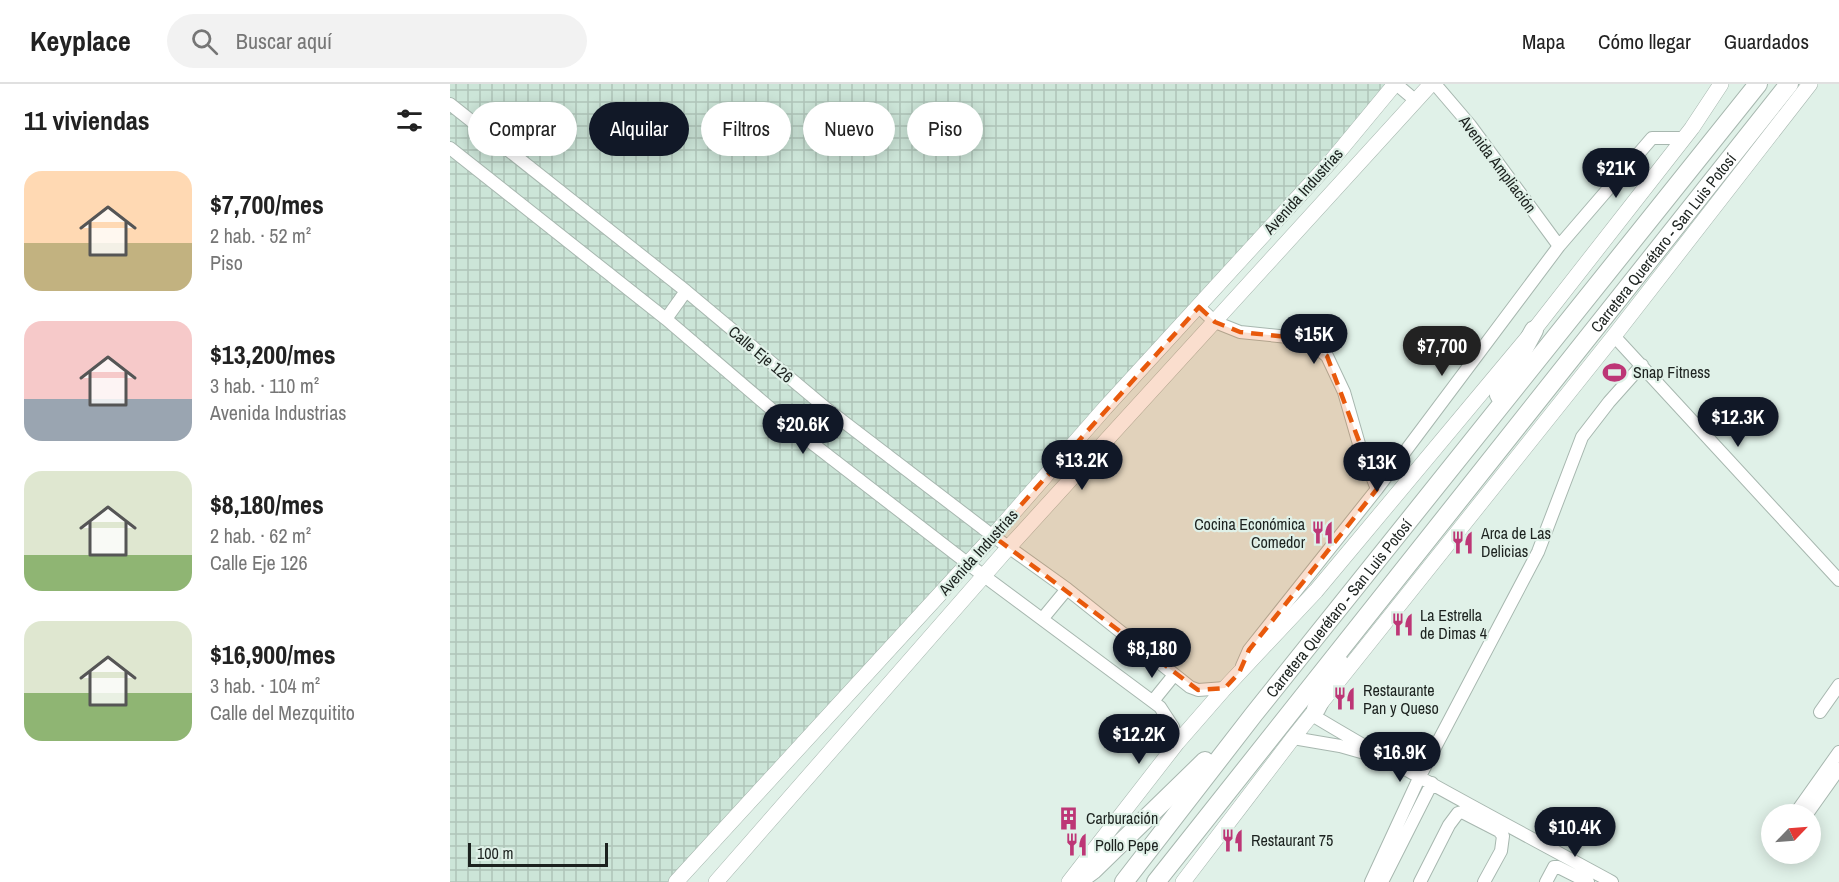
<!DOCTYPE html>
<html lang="es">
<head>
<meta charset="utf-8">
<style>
	body { margin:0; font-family:"Archivo Narrow",sans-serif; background:#f2f2f2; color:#222; height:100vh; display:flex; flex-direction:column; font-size:22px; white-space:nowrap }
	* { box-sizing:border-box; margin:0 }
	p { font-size:20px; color:#767676 }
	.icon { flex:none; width:33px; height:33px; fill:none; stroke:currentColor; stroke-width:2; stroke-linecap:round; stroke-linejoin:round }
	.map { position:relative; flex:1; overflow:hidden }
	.sheet { display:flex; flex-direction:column; background:#fff; width:450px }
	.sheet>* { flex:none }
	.guide { position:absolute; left:18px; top:18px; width:570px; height:54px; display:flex; gap:12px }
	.needle { width:39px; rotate:65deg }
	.fabs { position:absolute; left:1311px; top:720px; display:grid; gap:12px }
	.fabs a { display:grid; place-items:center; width:60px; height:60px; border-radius:50%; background:#fff; box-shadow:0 3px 15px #0003; font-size:30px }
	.scale { position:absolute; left:18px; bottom:15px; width:140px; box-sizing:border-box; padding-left:6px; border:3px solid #1c221f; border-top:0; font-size:16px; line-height:21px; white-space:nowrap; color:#1c221f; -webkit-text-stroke:4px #e0f1e8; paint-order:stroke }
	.price { position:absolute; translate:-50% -51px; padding:0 14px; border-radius:21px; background:#111827; color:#fff; font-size:20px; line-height:39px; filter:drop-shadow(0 2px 3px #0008) }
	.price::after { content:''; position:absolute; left:50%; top:36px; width:18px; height:14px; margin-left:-9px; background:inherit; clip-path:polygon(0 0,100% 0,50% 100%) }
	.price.active { background:#222; color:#fff }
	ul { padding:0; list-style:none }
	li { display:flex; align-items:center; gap:18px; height:150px; padding:0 24px }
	li span { display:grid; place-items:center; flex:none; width:168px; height:120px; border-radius:18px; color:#555 }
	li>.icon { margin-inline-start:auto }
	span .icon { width:72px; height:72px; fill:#fffc; stroke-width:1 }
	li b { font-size:26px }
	h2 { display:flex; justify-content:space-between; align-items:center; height:72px; padding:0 24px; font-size:26px }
	.pill { padding:0 21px; border-radius:27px; background:#fff; box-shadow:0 3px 15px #0003; font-size:21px; line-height:54px }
	.pill.active { background:#111827; color:#fff }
	header { display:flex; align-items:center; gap:36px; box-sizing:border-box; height:84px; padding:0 30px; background:#fff; border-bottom:2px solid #e0e0e0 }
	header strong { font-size:28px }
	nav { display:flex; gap:33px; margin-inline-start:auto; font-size:21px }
	.search { width:420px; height:54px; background:#f2f2f2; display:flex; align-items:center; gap:15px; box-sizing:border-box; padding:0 21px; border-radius:33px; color:#767676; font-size:22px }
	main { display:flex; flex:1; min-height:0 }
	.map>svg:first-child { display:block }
</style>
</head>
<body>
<header>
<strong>Keyplace</strong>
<div class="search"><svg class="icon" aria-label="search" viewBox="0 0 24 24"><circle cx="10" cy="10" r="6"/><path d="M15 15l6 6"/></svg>Buscar aquí</div>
<nav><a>Mapa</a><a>Cómo llegar</a><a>Guardados</a></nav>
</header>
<main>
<section class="sheet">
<h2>11 viviendas<svg class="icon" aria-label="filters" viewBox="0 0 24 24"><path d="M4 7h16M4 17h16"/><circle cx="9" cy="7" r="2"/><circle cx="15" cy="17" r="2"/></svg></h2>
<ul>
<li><span style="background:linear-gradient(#ffd9b3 60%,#c2b280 0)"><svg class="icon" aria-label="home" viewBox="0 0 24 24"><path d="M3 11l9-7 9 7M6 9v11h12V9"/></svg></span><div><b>$7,700/mes</b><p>2 hab. · 52 m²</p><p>Piso</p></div></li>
<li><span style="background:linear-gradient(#f6c9c9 65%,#9aa5b1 0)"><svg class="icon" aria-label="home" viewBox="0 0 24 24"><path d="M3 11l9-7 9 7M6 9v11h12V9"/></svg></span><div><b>$13,200/mes</b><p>3 hab. · 110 m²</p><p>Avenida Industrias</p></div></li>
<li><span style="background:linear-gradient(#dfe7d0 70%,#8fb573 0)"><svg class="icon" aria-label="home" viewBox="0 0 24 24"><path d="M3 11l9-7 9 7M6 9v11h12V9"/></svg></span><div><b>$8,180/mes</b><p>2 hab. · 62 m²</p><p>Calle Eje 126</p></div></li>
<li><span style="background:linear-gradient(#dfe7d0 60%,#8fb573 0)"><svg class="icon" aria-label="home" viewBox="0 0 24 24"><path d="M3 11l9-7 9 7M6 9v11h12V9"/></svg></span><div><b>$16,900/mes</b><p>3 hab. · 104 m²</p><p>Calle del Mezquitito</p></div></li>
</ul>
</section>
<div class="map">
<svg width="1389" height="798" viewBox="0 0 1389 798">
	<defs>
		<pattern id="industrial-grid" width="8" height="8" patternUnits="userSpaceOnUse" patternTransform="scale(1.5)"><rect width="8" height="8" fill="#cce5d8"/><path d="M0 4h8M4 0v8" fill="none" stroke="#afc4b9"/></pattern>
	</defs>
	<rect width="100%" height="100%" fill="#e0f1e8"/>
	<path fill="url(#industrial-grid)" d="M0,0H935L943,8L223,798H0Z"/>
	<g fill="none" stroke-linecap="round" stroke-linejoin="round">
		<defs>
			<path id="minor" d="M946,0L965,16
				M985,0L1020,41L1109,162
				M0,20L236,207L377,325L543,452L617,505L740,603L748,606L775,604
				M0,64L216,235L354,353L534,492L710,623L723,643L727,659
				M749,223L765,238L790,248L848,254L861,259L877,272L894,308L909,360L927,405
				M216,235L236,207
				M1164,252L1389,496
				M593,534L617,505
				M792,582L799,566L927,405L1109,162L1202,54H1234
				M703,617L724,591
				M1370,628L1389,601
				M862,631C960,690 1061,743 1162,798
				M843,654L890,662L918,670
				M1345,730L1389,668
				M1357,730L1389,685
				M921,798L970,692L1088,468L1132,353L1159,318L1192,281
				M932,798L982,699
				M970,798L999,741L1008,729L1012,728L1049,747L1053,752L1051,767L1034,798
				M1096,798L1104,783H1108L1138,798"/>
			<path id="major" d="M226,798L543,452L655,324L882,76L945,0
				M266,798L559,463L981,0
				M619,798L727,659L775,604L866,507L1084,246L1242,44L1271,0
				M733,798L843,654L1164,252L1360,0"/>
			<g id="highway">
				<path d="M1049,311L1084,246"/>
				<path d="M866,625L889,578"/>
				<path d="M627,798L643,786L755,677"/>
				<path id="s1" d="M674,798L804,630L1308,0"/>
				<path id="s2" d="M706,798L1339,0"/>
			</g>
		</defs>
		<use href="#minor" stroke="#a7b7af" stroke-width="14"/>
		<use href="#major" stroke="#a7b7af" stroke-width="16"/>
		<use href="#highway" stroke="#a7b7af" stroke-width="20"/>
		<use href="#minor" stroke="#fff" stroke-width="12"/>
		<use href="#major" stroke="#fff" stroke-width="15"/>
		<use href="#highway" stroke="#fff" stroke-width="18"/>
	</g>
	<path fill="#e8590c" fill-opacity="0.2" stroke="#e8590c" stroke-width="4.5" stroke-dasharray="12 8" stroke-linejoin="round" d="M749,223L765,238L790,248L848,254L877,272L927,405L799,566L789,589L775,604L748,606L543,452Z"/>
	<defs>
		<symbol id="stadium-bare" viewBox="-9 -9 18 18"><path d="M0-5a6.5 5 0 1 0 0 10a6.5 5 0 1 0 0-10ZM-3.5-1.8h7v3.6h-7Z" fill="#bd3676" stroke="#e0f1e8" stroke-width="2.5" paint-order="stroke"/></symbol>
		<symbol id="restaurant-bare" viewBox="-9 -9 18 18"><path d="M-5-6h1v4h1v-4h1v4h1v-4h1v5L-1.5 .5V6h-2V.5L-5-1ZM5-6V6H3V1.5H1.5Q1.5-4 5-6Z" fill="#bd3676" stroke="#e0f1e8" stroke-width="2.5" paint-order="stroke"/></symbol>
		<symbol id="building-bare" viewBox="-9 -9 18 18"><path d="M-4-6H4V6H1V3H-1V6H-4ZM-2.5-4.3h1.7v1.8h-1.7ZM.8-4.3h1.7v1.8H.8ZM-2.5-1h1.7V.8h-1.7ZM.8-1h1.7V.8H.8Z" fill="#bd3676" stroke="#e0f1e8" stroke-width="2.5" paint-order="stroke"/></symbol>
	</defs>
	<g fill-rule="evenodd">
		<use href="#stadium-bare" x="1148" y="272" width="33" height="33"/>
		<use href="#restaurant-bare" x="856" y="432" width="33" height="33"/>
		<use href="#restaurant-bare" x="996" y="442" width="33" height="33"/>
		<use href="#restaurant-bare" x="936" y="524" width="33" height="33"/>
		<use href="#restaurant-bare" x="878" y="598" width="33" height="33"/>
		<use href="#building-bare" x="602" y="718" width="33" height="33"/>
		<use href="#restaurant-bare" x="766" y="740" width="33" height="33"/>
		<use href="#restaurant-bare" x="610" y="744" width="33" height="33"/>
	</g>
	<g text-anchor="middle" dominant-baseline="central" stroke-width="4.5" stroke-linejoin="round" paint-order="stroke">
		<g font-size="16" fill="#1c221f" stroke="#e0f1e8">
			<text transform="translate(1048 80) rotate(53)">Avenida Ampliación</text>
			<text transform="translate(853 107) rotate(-48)">Avenida Industrias</text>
			<text stroke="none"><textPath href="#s2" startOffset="816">Carretera Querétaro - San Luis Potosí</textPath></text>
			<text transform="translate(311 270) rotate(40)">Calle Eje 126</text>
			<text transform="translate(528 468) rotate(-48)">Avenida Industrias</text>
			<text stroke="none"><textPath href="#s1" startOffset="348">Carretera Querétaro - San Luis Potosí</textPath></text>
		</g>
		<g font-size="16" fill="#1c221f" stroke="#e0f1e8" text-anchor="start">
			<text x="1183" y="288">Snap Fitness</text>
			<text x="855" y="440" text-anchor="end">Cocina Económica<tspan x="855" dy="18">Comedor</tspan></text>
			<text x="1031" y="449">Arca de Las<tspan x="1031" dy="18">Delicias</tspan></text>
			<text x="970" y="531">La Estrella<tspan x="970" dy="18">de Dimas 4</tspan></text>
			<text x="913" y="606">Restaurante<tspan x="913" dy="18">Pan y Queso</tspan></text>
			<text x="636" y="734">Carburación</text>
			<text x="801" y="756">Restaurant 75</text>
			<text x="645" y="761">Pollo Pepe</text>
		</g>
	</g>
</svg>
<div class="fabs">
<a><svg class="needle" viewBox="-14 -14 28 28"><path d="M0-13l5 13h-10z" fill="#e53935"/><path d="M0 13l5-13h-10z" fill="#767676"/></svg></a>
</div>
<div class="scale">100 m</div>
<b class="price" style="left:1166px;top:115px">$21K</b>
<b class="price" style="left:864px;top:281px">$15K</b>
<b class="price active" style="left:992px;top:293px">$7,700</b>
<b class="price" style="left:1288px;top:364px">$12.3K</b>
<b class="price" style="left:353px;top:371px">$20.6K</b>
<b class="price" style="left:632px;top:407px">$13.2K</b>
<b class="price" style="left:927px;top:409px">$13K</b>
<b class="price" style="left:702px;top:595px">$8,180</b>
<b class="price" style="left:689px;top:681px">$12.2K</b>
<b class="price" style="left:950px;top:699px">$16.9K</b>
<b class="price" style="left:1125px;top:774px">$10.4K</b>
<div class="guide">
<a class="pill">Comprar</a>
<a class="pill active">Alquilar</a>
<a class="pill">Filtros</a>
<a class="pill">Nuevo</a>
<a class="pill">Piso</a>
</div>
</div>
</main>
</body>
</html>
